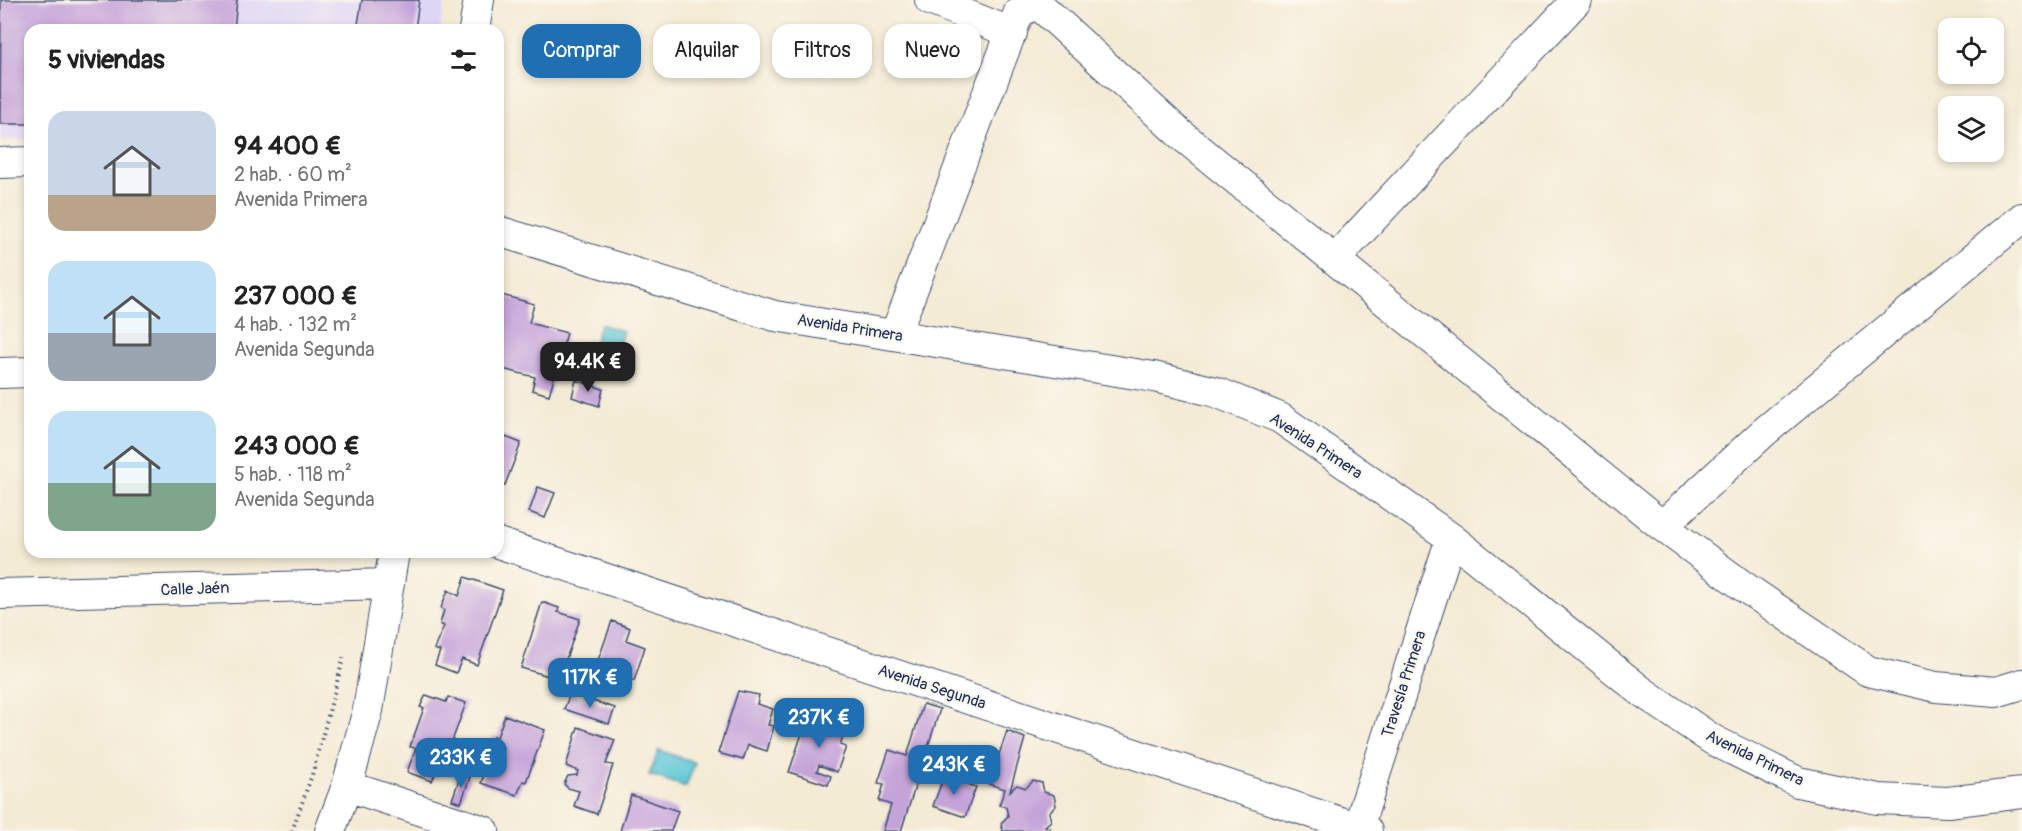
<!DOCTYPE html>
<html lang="es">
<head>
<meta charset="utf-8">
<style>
	body { margin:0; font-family:Pangolin,sans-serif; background:#f2f2f2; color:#222; height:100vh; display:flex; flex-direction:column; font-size:22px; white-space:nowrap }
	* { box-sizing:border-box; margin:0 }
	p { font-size:20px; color:#767676 }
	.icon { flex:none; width:33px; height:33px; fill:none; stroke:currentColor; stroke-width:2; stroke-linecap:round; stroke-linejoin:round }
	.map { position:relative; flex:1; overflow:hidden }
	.panel { position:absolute; left:24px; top:24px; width:480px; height:534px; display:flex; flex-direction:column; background:#fff; border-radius:18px; box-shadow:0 3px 9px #0003 }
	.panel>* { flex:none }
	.hud { position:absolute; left:522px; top:24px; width:570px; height:54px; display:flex; gap:12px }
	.fabs { position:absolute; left:1938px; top:18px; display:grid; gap:12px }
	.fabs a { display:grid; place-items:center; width:66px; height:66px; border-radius:12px; background:#fff; box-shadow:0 3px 9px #0003; font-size:30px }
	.price { position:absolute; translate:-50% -51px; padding:0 14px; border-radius:12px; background:#1f6fb2; color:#fff; font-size:20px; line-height:39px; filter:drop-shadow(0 2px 3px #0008) }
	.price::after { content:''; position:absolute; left:50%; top:36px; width:18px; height:14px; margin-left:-9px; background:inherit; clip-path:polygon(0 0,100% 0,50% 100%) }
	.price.active { background:#222; color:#fff }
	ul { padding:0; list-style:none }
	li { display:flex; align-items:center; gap:18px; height:150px; padding:0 24px }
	li span { display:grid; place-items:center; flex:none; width:168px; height:120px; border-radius:18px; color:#555 }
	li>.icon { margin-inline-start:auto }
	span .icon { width:72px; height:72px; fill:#fffc; stroke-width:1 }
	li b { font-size:26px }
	h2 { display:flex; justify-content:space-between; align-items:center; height:72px; padding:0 24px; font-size:26px }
	.tag { padding:0 21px; border-radius:18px; background:#fff; box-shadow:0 3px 9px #0003; font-size:21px; line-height:54px }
	.tag.active { background:#1f6fb2; color:#fff }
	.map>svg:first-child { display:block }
</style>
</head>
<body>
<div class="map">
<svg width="2022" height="831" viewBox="0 0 2022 831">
	<rect width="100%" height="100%" fill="#fbf7ec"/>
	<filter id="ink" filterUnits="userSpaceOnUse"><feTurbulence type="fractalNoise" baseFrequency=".0167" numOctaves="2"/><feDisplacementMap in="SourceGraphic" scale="12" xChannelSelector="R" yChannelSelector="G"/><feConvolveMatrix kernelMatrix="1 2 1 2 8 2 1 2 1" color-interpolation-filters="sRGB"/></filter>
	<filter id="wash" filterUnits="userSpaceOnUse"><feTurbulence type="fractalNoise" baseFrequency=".008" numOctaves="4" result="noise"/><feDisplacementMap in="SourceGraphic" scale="24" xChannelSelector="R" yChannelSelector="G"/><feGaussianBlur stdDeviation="1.35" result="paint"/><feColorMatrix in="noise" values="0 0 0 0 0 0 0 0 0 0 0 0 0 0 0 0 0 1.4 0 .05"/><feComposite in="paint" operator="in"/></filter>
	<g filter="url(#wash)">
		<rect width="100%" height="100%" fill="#f4ebd5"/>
		<path fill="#dfd5f5" d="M0,0H445L440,30H30V140H0Z"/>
		<path fill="#5bc6d5" stroke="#3b7a9a" stroke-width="1.5" d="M600,324L623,331L609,375L605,374L596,380L590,375L591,369L587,368Z
			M659,750L695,763L686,787L649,775Z"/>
		<g id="blocks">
			<path fill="#c4a3d9" d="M1,0H237L234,30H30V124H0Z
				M362,0H419L415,30H357Z
				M498,294L534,304L529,323L567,333L549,395L532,390L535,377L498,368Z
				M576,380L603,389L599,406L572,397Z
				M498,434L521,443L505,485L498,483Z
				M538,487L555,493L545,518L529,512Z
				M465,577L503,590L477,665L462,659L456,673L435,665L440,651L434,649L444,626L440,624L444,610L441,608L448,590L459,596Z
				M542,602L559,608L558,612L580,619L559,679L521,668Z
				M612,621L630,628L626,640L645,647L634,681L620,676L621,671L597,663Z
				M738,691L759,695L757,704L773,709L768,725L774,726L767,751L748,745L743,760L718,753Z
				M570,694L615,708L609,724L564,709Z
				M426,695L446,702L448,697L466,703L451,744L455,746L451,754L448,753L444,765H439L432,781L407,772L416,748L410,747L424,708L420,707Z
				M923,704L940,709L901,831H883L891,805L879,801L884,784L878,783L889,750L907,756Z
				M809,713L847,725L840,745L846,747L837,772L819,765L817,771L831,776L828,785L789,772Z
				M505,715L545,730L526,782L523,781L517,795L481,783L486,769L483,768L493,736L497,737Z
				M578,727L615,740L606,764L613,765L597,814L574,806L579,791L568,788L564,784L568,776L577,775L578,771L566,766Z
				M1007,731L1025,738L1010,791L1017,785L1026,788L1033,781L1042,783L1044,792L1054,795L1056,806L1049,812L1051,821L1045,826L1050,828L1051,831H1003L1001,823L1008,816L1006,807L999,805L1005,789L989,784Z
				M461,774L470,777L461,803L452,800Z
				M944,776L976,787L965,817L933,806Z
				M631,795L678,811L671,831H620Z"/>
		</g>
	</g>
	<g filter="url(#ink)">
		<use href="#blocks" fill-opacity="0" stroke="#3c4b70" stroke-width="1.5"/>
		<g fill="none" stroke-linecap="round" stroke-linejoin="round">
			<defs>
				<path id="minor" d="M930,0L1012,33
					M474,30L479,0
					M0,163L30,162
					M498,231L775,316L1154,377L1216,392L1280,418L1451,538L1641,691L1713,740L1798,782L1878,799L1948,802L2022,793
					M1335,259L1577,0
					M895,335L1019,12L1038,4L1179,133L1662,526L1743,586L1868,671L1936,687L1996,692L2022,684
					M0,373L30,372
					M1662,526L1764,432L2022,218
					M498,543L1367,831
					M0,594L389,584
					M347,786L484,831
					M330,831L347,786L368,710L394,552
					M1357,831L1451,538"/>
			</defs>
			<use href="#minor" stroke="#3c4b70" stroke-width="32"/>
			<path stroke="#3c4b70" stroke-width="4" stroke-dasharray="1.5 4.5" stroke-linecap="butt" d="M292,831L312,775L344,656"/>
			<use href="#minor" stroke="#fff" stroke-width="30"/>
		</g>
	</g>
	<g text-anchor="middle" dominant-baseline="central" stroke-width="4.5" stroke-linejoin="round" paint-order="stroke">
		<g font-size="16" fill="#1b2f5e" stroke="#fbf7ec">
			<text transform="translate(850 328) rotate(9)">Avenida Primera</text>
			<text transform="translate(1316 446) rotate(33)">Avenida Primera</text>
			<text transform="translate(195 589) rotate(-2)">Calle Jaén</text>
			<text transform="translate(1404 684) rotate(-72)">Travesía Primera</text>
			<text transform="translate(932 687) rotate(18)">Avenida Segunda</text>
			<text transform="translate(1755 758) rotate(26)">Avenida Primera</text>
		</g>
	</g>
</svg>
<div class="fabs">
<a><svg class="icon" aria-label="locate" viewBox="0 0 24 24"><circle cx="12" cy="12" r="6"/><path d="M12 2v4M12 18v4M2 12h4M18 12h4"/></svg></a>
<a><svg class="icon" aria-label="layers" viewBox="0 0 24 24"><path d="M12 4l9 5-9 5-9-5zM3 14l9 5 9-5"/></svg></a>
</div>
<b class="price active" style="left:588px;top:393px">94.4K €</b>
<b class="price" style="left:590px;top:709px">117K €</b>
<b class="price" style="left:819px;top:749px">237K €</b>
<b class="price" style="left:461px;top:789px">233K €</b>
<b class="price" style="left:954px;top:796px">243K €</b>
<div class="hud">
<a class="tag active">Comprar</a>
<a class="tag">Alquilar</a>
<a class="tag">Filtros</a>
<a class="tag">Nuevo</a>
</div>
<section class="panel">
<h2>5 viviendas<svg class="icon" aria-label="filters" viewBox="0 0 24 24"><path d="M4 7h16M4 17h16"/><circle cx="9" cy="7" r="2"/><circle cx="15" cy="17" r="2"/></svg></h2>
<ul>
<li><span style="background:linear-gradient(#c9d6e8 70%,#b9a48a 0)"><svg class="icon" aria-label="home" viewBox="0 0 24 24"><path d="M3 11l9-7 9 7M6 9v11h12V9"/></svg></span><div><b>94 400 €</b><p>2 hab. · 60 m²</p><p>Avenida Primera</p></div></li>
<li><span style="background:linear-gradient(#bfe0f5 60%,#9aa5b1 0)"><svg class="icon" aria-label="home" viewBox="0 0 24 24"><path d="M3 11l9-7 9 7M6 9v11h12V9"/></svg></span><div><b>237 000 €</b><p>4 hab. · 132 m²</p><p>Avenida Segunda</p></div></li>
<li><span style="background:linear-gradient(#bfe0f5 60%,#7fa58c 0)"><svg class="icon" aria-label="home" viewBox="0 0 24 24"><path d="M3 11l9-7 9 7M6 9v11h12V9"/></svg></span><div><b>243 000 €</b><p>5 hab. · 118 m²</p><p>Avenida Segunda</p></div></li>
</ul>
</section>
</div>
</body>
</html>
